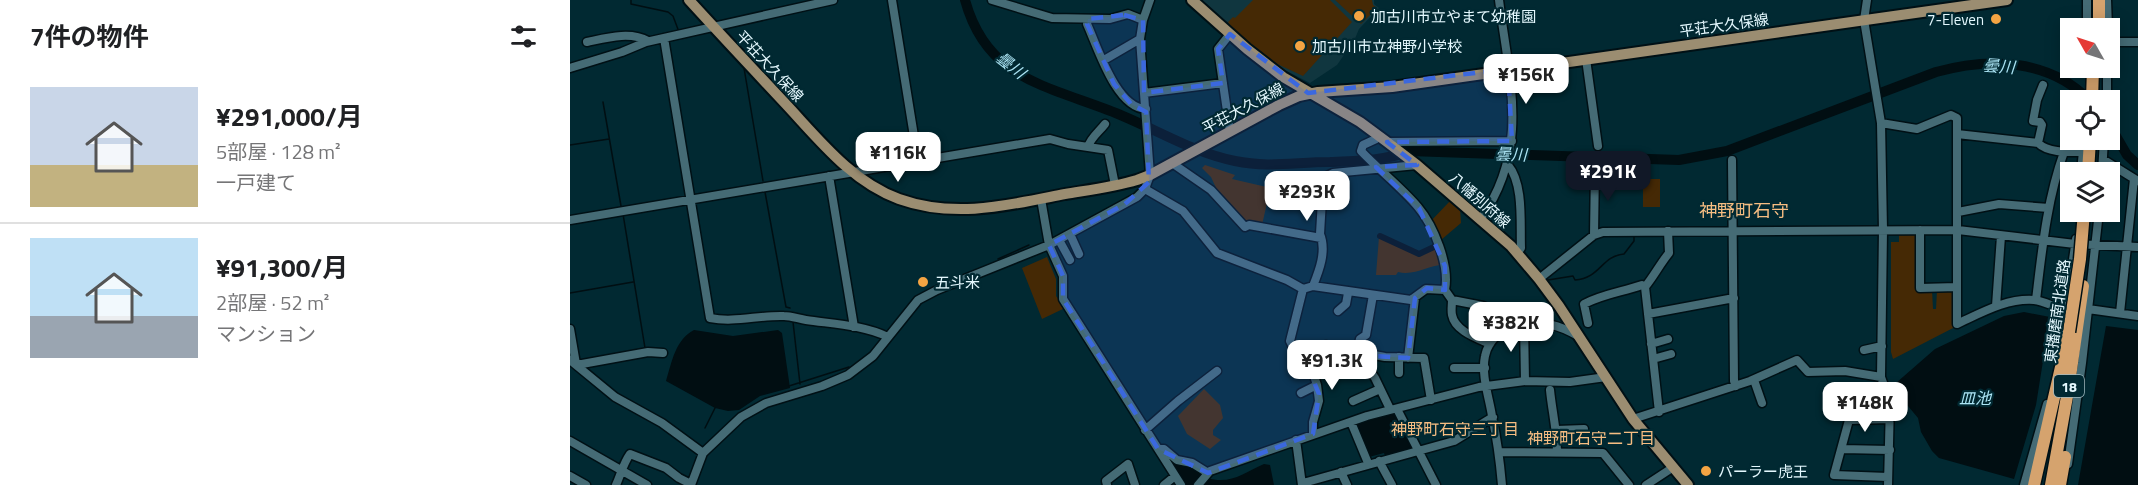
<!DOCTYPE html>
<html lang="ja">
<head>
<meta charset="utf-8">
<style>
	body { margin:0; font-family:"Titillium Web","Noto Sans JP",sans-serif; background:#f6f6f6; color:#202124; height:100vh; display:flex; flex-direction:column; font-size:22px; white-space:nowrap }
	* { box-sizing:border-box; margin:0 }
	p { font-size:20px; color:#757577 }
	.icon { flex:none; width:33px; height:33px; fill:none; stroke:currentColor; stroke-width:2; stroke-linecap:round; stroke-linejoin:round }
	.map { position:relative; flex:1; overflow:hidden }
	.drawer { display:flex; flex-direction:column; background:#fff; width:570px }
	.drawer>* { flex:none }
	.needle { width:39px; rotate:309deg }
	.controls { position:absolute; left:1490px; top:18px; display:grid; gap:12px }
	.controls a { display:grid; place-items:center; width:60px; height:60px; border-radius:0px; background:#fff; box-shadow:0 3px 15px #0003; font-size:30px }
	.price { position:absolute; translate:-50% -51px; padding:0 14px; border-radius:12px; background:#fff; color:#222; font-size:20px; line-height:39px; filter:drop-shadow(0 2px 3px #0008) }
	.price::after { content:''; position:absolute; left:50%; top:36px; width:18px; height:14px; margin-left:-9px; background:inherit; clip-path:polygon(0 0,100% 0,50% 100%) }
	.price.current { background:#111827; color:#fff }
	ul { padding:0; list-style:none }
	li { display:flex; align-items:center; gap:18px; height:150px; padding:0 30px }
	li+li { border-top:2px solid #e0e0e0 }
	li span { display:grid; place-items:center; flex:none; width:168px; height:120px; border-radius:0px; color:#555 }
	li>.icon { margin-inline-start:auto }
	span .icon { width:72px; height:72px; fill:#fffc; stroke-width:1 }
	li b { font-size:26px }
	h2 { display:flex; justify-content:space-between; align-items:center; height:72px; padding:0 30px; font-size:26px }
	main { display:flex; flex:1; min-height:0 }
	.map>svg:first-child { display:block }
</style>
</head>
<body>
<main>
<section class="drawer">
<h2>7件の物件<svg class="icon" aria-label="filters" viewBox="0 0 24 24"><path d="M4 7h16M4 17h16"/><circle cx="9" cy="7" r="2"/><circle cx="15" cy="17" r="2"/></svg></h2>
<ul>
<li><span style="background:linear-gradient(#c9d6e8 65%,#c2b280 0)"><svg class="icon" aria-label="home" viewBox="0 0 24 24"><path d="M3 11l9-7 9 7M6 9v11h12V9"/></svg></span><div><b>¥291,000/月</b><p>5部屋 · 128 m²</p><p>一戸建て</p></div></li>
<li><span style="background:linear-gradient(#bfe0f5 65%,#9aa5b1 0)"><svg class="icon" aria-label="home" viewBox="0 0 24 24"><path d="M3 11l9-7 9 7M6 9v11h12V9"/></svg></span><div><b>¥91,300/月</b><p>2部屋 · 52 m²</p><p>マンション</p></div></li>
</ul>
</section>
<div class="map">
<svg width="1568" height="485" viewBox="0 0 1568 485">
	<rect width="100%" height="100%" fill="#012932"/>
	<path fill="#10363f" d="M628,0H804V4L809,8L789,29L784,41L767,65L740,83L699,62Z"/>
	<path fill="#452905" d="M683,0H760L782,22L733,76L703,62L662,28L658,22L663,17L665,18Z
		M765,0H802L803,5L807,8L791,24Z
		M635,165L665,175L662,179L718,192L720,195L717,206L697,203L692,225L676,223L647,190L641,177L632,168Z
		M1073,179H1090V207H1073Z
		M880,201L890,208L891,223L871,240L861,221Z
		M1344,234L1347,237V290H1362L1363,309H1366L1367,290H1382L1385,292V327L1323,359L1321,352V242H1329V235Z
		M809,237L848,254L867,247L873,265C858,265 845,276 828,272L826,275H806Z
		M477,257L486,279V296L495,308L472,319L452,268Z
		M634,389L650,405L653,418L643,430V435L651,440L640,449L617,434L608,416Z"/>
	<path fill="#010e12" d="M1454,312L1480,317L1466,405L1444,479L1369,458L1362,451L1351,432L1348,418L1338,406L1323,400L1318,390L1365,349L1434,316Z
		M1536,326L1568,330V485H1508Z
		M124,330L163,336L208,330L212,333L220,388L190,396L169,410L158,411L145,408L96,381C102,362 105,340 124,330Z
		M825,412L842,445V449L815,456L814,453L799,457L785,425L786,422Z
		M595,456C606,466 621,464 633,473L624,485H614Z
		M694,464L700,465L704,485H631L637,478C661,485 673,473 694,464Z"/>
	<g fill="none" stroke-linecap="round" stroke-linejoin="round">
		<path stroke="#010e12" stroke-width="1.5" d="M61,0V4L98,12L103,16L109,32
			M174,68L193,181
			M33,102L51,206
			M0,145L39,139
			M195,192L216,307L220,308
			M53,214L75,348
			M428,259L459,245
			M978,280L1003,276L1005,280C1031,278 1031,256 1054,254L1064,241V235
			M0,293L63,282
			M223,322L230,384
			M219,386L279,367
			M135,428L145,408"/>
		<path stroke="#010e12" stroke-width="6" d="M810,236L849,254L866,246"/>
		<path stroke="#010e12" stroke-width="10" d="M395,0C416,77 473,85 538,110C581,126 620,152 665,161C699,168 726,162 760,162C787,161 814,161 840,151L1109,160L1157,151L1366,72C1419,57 1479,59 1519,100
			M1539,124L1557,155L1568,165"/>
		<defs>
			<path id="minor" d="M322,0L348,161
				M422,0L482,18L540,19L558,14L573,20
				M1297,0L1294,20L1311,123L1313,230L1311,377L1320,402L1318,485
				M1517,0V28
				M1537,0L1538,28
				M518,19L517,24C528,48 546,108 576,109
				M94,38L140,318C165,323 188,315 214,316C221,316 229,319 236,320C263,324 293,325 318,337
				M17,42C36,38 60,31 78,41
				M1539,42H1568
				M1016,59L1028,146
				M534,60L570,39
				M0,68L52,52L76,42L263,0
				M574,93L653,83
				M1537,100V68
				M1311,123L1347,129L1381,115L1387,118V324C1411,313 1437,298 1464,300C1475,301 1485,308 1496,310
				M660,132L648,49L660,34
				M1387,134L1468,143C1478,153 1499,152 1513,152
				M808,135L806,139L793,145L791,151C809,170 831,187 848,207C864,226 880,266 875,290L882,300L913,306L949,324
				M817,142L942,141
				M1468,143L1472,125L1470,122L1463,121L1467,100L1473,85
				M518,147C521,137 529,132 535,124
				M1162,160L1164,381L1166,386
				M1534,160L1568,181
				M602,163L641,190L675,227L679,225L751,238
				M938,165C954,184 950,223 951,248L947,253
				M1511,172L1514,140
				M1532,172L1534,140
				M259,176L284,327
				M575,189L613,211L647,253L717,280L733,289L743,286L841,300L856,289L875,290
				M471,199L479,245L493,276V299L611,485
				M1388,212L1429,204L1479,208
				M0,220L480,139L498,144L538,150L545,185
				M910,220C961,149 939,80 929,0
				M1350,230V288L1387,287
				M500,234L509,254
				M1024,235L1025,168
				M489,240L500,260
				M969,279L1024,235L1033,232L1388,230L1505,244L1568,247
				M743,286C749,271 757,251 750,234L753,182L757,176L763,173L847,165
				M733,289L720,341L728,357L743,373L747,385L749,401L743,422V434
				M803,295L796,335L790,339L787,352L805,378L820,409
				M882,300C882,305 881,311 882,315C885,331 907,338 920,344
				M1466,300C1472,250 1477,199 1494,152
				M1426,306L1431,236
				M1518,309L1568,316
				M768,311L776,304L778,293
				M1550,313L1564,179
				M1078,314L1164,298
				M954,323L955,381
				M1018,323L1014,304C1033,294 1052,292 1072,285L1075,287
				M0,329L6,364H12L78,352L93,353
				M1081,344L1098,339
				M1490,348L1506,239
				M1294,350L1312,346
				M838,358L845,298
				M1083,359L1101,354
				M0,360L45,397L92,423L133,453
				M733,361L756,345L768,354L787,352L815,357L854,358L861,400
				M884,368H915
				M829,373V357
				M1184,380L1192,403
				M980,390C982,411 987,430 987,452
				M731,393L747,385
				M783,401L810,389
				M1272,401L1296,399L1315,388
				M827,409L866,485
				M1089,412L1075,287C1084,276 1090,264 1099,253L1098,231
				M1063,419L1180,381L1227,360L1238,372L1275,371L1311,377
				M781,422L798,463
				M575,430L608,401L647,371
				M987,430L1014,429
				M726,440L732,485
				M0,441L77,485
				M589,449H594L607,460L622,463L638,473
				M1272,449L1320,450
				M929,452L1033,453L1059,485
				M809,461L822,485
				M1498,464L1512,363L1529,212
				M771,472L777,485
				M0,476L16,485
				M1318,477L1264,475L1279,420L1320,419
				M733,483L884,441L923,417
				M46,485C51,474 53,464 60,454L96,468L109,478L121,484
				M121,485L133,453L171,417L196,403L252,386L278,375L303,356L348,300L367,290L479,245L567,197L575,189L580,175L570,39L573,20L580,0
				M537,485L536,481L558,464L565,485
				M594,485L605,476
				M628,485L640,471L797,416L909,387L955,381L1000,382L1036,377
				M932,485C930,462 927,439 922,416C919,397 911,375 915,356C918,340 935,325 951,324C974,321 989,325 1008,336
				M1076,485L1102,468
				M1454,485L1477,404"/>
			<path id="major" d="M119,0C150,34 181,67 212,100C247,137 280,181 329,199C385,219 439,205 495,194C519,190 544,187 567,180L580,175L709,105L729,96L748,92L822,87L1437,0
				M622,0L677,49L713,77L790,122L817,142L847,165L941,246L969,279L989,306L1063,419L1118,485"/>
			<path id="highway" d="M1529,0V28
				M1522,100L1523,68
				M1518,172L1520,140
				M1464,485L1499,332
				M1481,485L1498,391L1513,286
				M1490,485L1495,457"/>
		</defs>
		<use href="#minor" stroke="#001015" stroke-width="11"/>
		<use href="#major" stroke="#001015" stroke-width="14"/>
		<use href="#highway" stroke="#001015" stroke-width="15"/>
		<use href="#minor" stroke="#456b75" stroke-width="8"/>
		<use href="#major" stroke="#9b8d71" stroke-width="10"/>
		<use href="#highway" stroke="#d5a36e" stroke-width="12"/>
		<defs>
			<path id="highway-bridge" d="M1499,332L1510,259L1514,212"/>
		</defs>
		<use href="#highway-bridge" stroke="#001015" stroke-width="15" stroke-linecap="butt"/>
		<use href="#highway-bridge" stroke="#d5a36e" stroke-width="12"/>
	</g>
	<path fill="#3b68de" fill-opacity="0.2" stroke="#3b68de" stroke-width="4.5" stroke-dasharray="12 8" stroke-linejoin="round" d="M554,15L573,20L574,93L653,83L648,49L660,34L738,93L938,69L942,141L817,142L847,165L806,167L849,208L875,266V290L857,288L845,298L838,358L768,354L756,344L735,360L749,394L743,434L638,473L588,449L493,299V276L479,245L555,204L579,182L576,112L561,104L544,84L517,24L518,19Z"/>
	<g fill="#f4a443" stroke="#012932" stroke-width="2">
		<circle cx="789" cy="16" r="6"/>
		<circle cx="1426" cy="19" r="6"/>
		<circle cx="730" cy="46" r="6"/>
		<circle cx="353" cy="282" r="6"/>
		<circle cx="1136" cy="471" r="6"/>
	</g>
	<g text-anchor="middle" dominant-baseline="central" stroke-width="4.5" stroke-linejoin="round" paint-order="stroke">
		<rect fill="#012932" stroke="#a0bac1" stroke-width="1.5" x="1484" y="375" width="30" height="22" rx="4.5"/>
		<g font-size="14" font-weight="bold" fill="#e4f8fe">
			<text x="1499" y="386">18</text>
		</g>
		<g font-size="15" fill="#e4f8fe" stroke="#012932" text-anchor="start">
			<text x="801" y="16">加古川市立やまて幼稚園</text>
			<text x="1414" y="19" text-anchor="end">7-Eleven</text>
			<text x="742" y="46">加古川市立神野小学校</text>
			<text x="365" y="282">五斗米</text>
			<text x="1148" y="471">パーラー虎王</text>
		</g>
		<g font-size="15" fill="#e4f8fe" stroke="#012932">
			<text transform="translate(1154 25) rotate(-8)">平荘大久保線</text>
			<text transform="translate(200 66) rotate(47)">平荘大久保線</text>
			<text transform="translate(673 108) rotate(-28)">平荘大久保線</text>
			<text transform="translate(910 200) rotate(41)">八幡別府線</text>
			<text transform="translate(1487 311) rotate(-82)">東播磨南北道路</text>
		</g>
		<g font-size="16" font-style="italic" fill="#ace5f5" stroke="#012932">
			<text transform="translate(441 65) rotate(38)">曇川</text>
			<text transform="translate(1429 66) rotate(4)">曇川</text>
			<text transform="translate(941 154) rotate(2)">曇川</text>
			<text x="1405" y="398">皿池</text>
		</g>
		<g font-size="16" fill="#f6bd82" stroke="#012932">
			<text x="885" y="429">神野町石守三丁目</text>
			<text x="1021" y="438">神野町石守二丁目</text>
		</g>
		<g font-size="18" fill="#f6bd82" stroke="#012932">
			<text x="1174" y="210">神野町石守</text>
		</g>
	</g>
</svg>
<div class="controls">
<a><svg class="needle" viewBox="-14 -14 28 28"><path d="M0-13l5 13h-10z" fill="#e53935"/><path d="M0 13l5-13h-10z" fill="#757577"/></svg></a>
<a><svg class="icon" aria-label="locate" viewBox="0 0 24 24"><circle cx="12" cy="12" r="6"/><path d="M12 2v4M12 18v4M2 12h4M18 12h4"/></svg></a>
<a><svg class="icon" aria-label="layers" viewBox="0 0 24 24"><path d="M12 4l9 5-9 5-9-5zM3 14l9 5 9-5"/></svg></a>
</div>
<b class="price" style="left:956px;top:105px">¥156K</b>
<b class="price" style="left:328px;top:183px">¥116K</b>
<b class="price current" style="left:1038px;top:202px">¥291K</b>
<b class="price" style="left:737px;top:222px">¥293K</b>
<b class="price" style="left:941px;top:353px">¥382K</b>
<b class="price" style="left:762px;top:391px">¥91.3K</b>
<b class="price" style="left:1295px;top:433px">¥148K</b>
</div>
</main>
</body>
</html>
